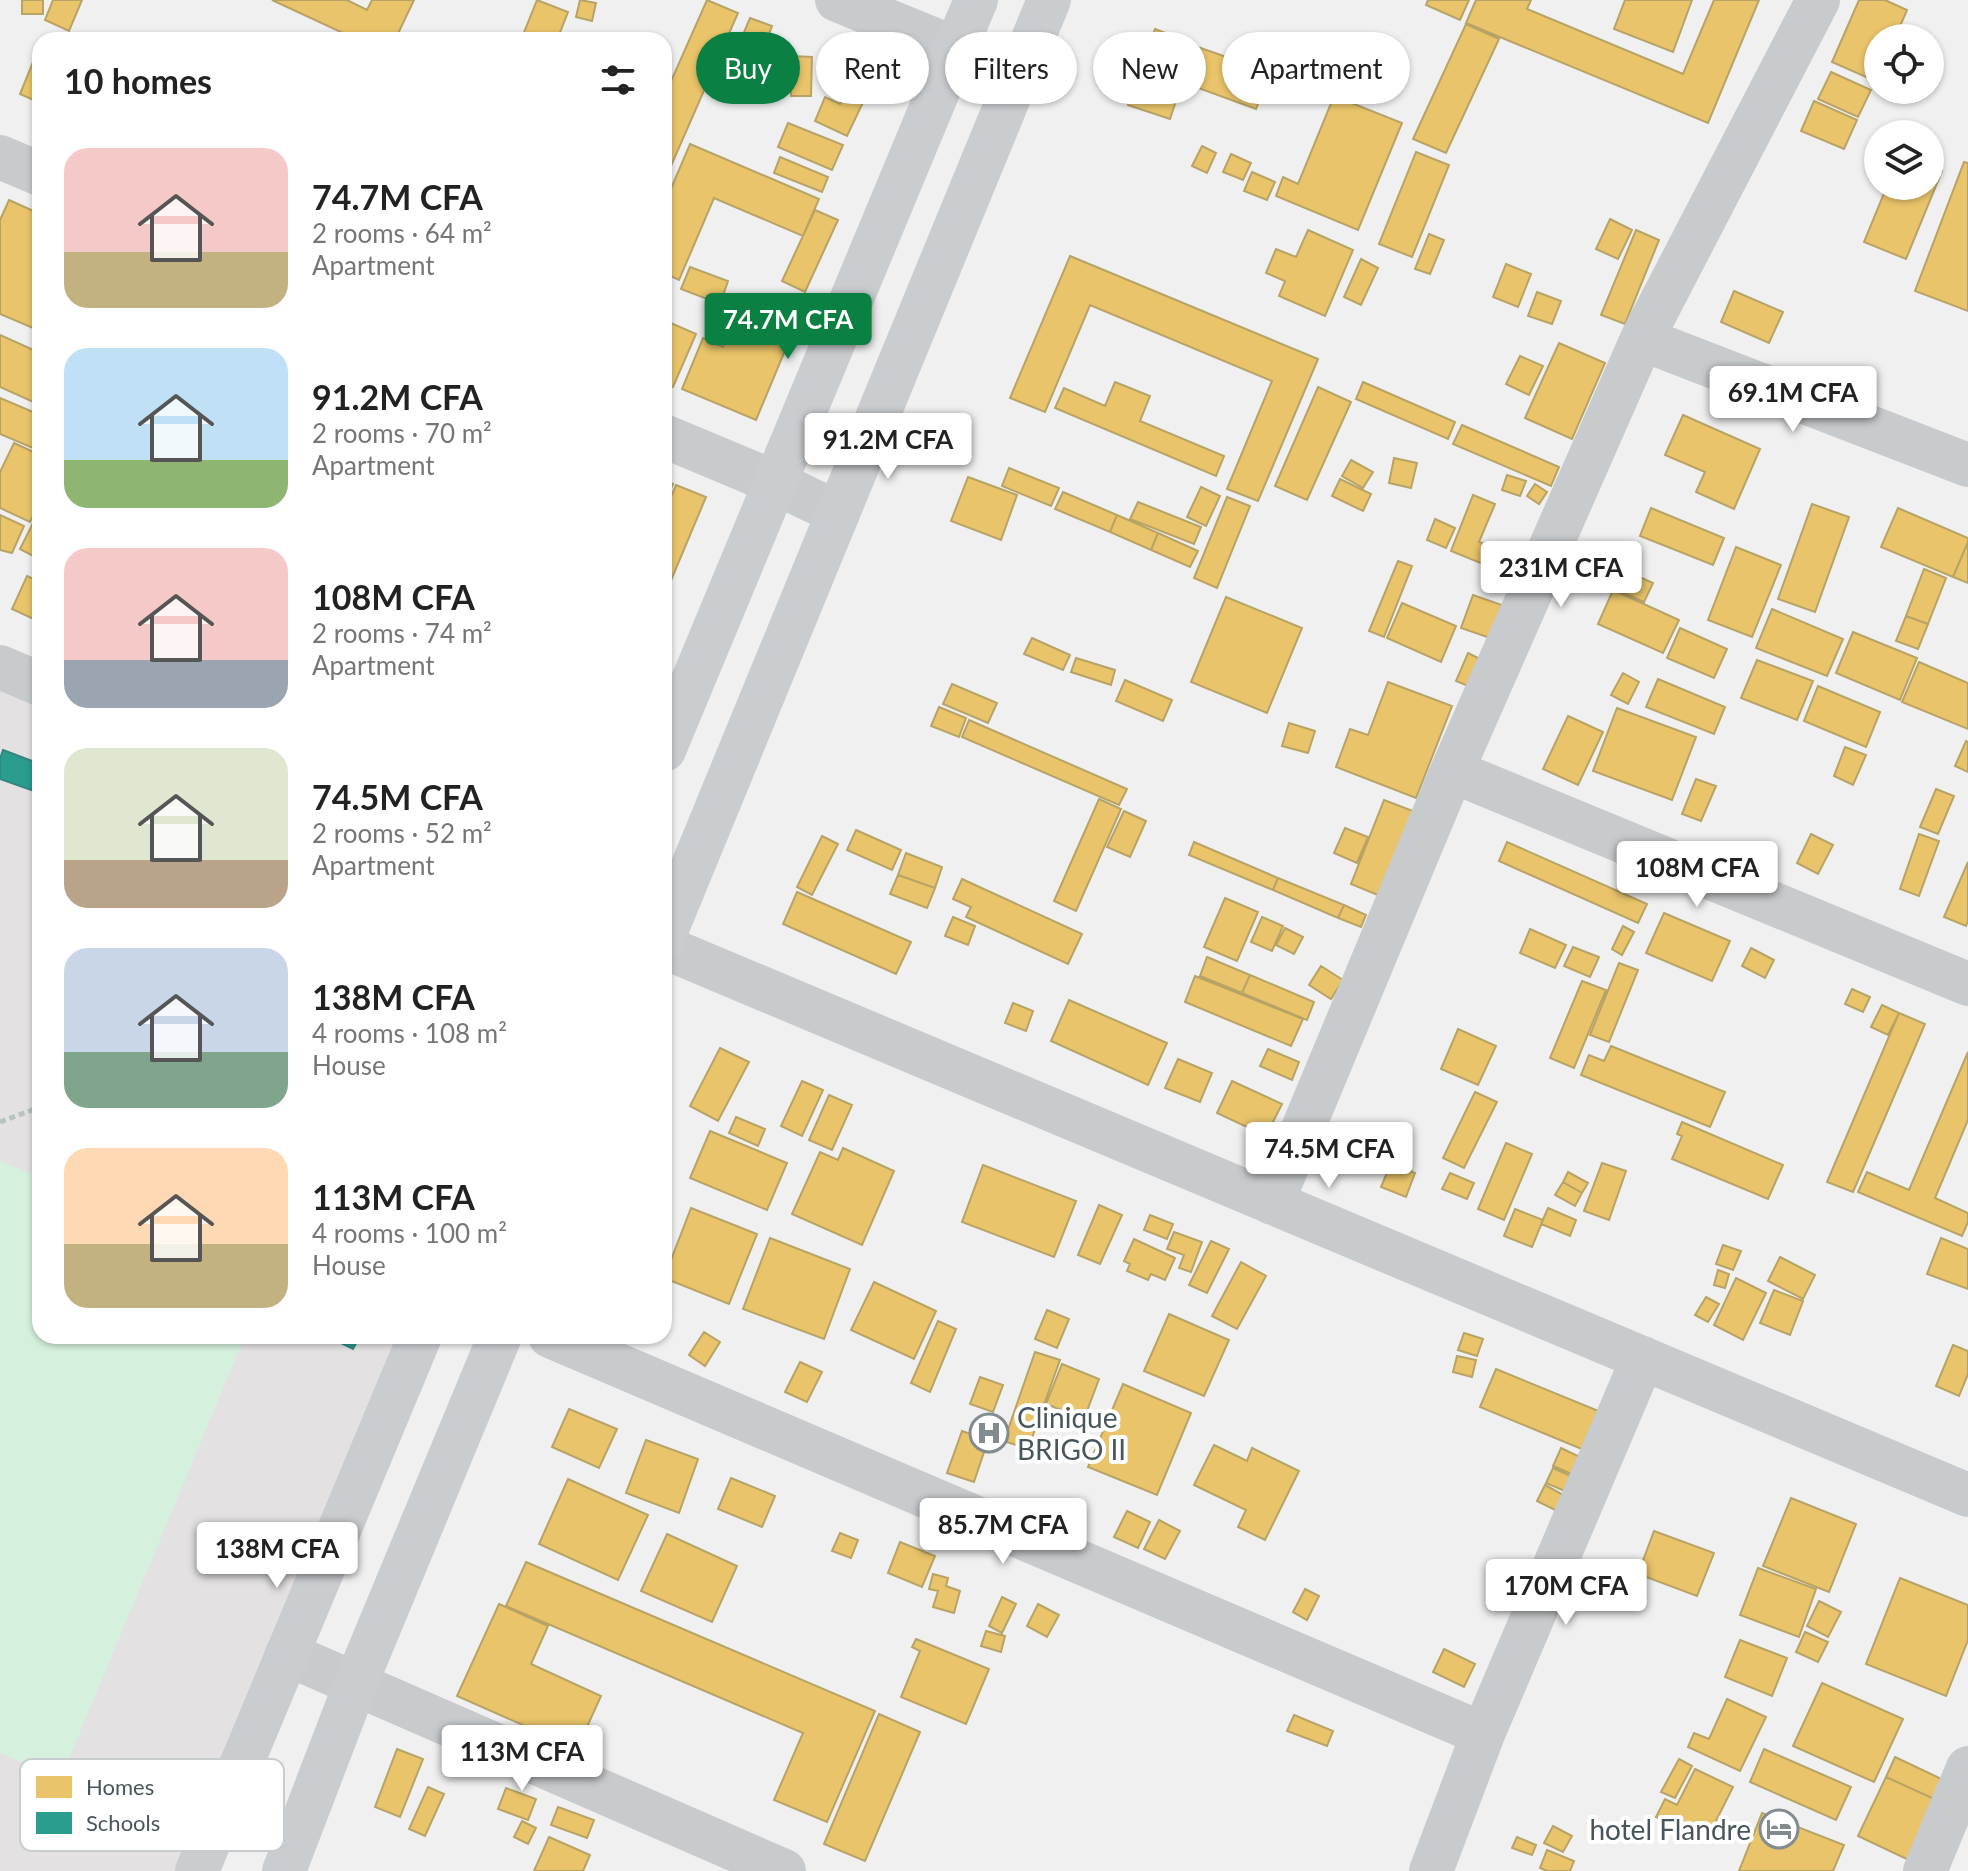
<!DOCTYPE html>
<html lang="en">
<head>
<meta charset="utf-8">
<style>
	body { margin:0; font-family:Lato,sans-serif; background:#f2f2f2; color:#222; height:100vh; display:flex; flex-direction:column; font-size:30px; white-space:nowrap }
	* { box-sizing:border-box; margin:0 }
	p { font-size:26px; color:#767676 }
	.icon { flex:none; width:44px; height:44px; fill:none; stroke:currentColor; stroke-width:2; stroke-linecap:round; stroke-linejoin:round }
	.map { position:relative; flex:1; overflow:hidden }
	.side { position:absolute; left:32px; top:32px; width:640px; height:1312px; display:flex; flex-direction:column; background:#fff; border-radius:24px; box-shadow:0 2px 6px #0004 }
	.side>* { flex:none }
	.banner { position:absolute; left:696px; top:32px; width:760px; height:72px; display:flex; gap:16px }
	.fabs { position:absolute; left:1864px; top:24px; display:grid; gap:16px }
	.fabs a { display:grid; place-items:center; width:80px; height:80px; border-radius:50%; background:#fff; box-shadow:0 2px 6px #0004; font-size:40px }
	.price { position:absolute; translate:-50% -68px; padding:0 18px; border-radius:8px; background:#fff; color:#222; font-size:26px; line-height:52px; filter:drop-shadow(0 2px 4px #0008) }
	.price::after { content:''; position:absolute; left:50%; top:48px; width:24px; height:18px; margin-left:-12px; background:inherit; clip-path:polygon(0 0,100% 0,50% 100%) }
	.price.current { background:#0b8043; color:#fff }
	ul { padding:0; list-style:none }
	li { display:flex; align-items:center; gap:24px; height:200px; padding:0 32px }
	li span { display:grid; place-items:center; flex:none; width:224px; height:160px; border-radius:24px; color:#555 }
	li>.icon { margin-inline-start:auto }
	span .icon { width:96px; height:96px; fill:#fffc; stroke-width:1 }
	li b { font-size:34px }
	h2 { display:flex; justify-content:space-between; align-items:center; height:96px; padding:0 32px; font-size:34px }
	.pill { padding:0 28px; border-radius:36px; background:#fff; box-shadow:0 2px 6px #0004; font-size:28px; line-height:72px }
	.pill.current { background:#0b8043; color:#fff }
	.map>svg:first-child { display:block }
</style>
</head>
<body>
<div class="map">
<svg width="1968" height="1871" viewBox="0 0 1968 1871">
	<rect width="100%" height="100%" fill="#f1f0f0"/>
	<path fill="#e3e1e2" d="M0,684L40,701V1336H396L176,1871H0Z"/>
	<path fill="#d5f0dc" d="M0,1161L40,1177V1336H245L61,1778L0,1753Z"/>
	<path fill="#e9c46a" stroke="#b8a366" stroke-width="2" d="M22,0H43V14H22Z
		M53,0H82L69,31L45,20Z
		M272,0H347L367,10L372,0H414L395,40H358Z
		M537,0L568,12L557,40H521Z
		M580,0L596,3L592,21L576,17Z
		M707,0L738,13L667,175L664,174V97Z
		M1428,0H1469L1460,20L1426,5Z
		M1476,0H1531L1527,9L1683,74L1714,0H1759L1708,123L1466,23Z
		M1625,0H1692L1673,52L1614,29Z
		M1859,0H1885L1907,10L1895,38H1878V75L1875,81L1832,62Z
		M750,18L772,26L765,45L742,37Z
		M1466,24L1499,39L1446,153L1413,139Z
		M1155,29L1181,39L1172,63L1146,54Z
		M40,45V103L20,94Z
		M1192,45L1270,72L1256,109L1179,81Z
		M791,56L812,57L811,96H791Z
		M842,58L877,73L847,136L815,121L825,97L840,104L849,85L833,78Z
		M1161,62L1171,66L1165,83L1156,81Z
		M1831,72L1871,90L1858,117L1818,99Z
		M1135,84L1177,98L1170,119L1128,105Z
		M1334,96L1402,123L1358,230L1276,196L1283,177L1298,184Z
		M1814,101L1857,120L1844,149L1801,131Z
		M788,123L843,145L832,170L778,147Z
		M690,144L819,199L803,236L714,198L679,280L664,273V205Z
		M1202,146L1216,153L1207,173L1192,166Z
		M1416,152L1449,165L1412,257L1379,244Z
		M1231,154L1251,163L1243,180L1223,172Z
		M780,157L828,177L822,192L774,173Z
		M1964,162L1968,163V311L1915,291Z
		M1930,166L1942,171L1906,259L1864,242L1887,186H1930Z
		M1252,172L1275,182L1267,200L1244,191Z
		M9,200L40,214V331L0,314V220Z
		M815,210L838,220L805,292L782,281Z
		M1610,219L1632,230L1618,259L1596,249Z
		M1308,230L1353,250L1325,316L1279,296L1285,281L1266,273L1276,249L1296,257Z
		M1636,230L1659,240L1625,324L1601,315Z
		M1429,234L1444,240L1430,274L1415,269Z
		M1070,256L1318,359L1258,501L1227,489L1272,381L1090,305L1045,412L1010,398Z
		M1361,259L1378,268L1361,305L1344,297Z
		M1506,264L1531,274L1518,307L1493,297Z
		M690,267L728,281L720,304L681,289Z
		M1734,291L1783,312L1769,343L1721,322Z
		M1537,292L1561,301L1552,324L1528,316Z
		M735,318L789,341L756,420L682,389L703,338L723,347Z
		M664,320L696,334L673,387L664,383Z
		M0,335L40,353V405L0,387Z
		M1559,343L1605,363L1572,439L1525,418Z
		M1520,356L1543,366L1529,395L1506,384Z
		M1115,382L1150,396L1140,421L1224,456L1216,476L1055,408L1064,388L1105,406Z
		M1363,382L1455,422L1448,439L1356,399Z
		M1318,387L1351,402L1307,500L1275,486Z
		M0,398L40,415V451L0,434Z
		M1683,415L1760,449L1734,509L1696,492L1705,472L1665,455Z
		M1462,425L1559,467L1551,486L1453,444Z
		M14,443L40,455V502L30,522L0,508V472Z
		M1394,458L1417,463L1411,488L1389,483Z
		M1351,460L1373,472L1363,488L1342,476Z
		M1009,468L1059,488L1051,506L1002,486Z
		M1507,475L1526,481L1520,496L1502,490Z
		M968,477L1017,495L1001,540L951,521Z
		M664,479L673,484L664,503Z
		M1340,479L1371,494L1363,511L1332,496Z
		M1535,484L1547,492L1539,504L1527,496Z
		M676,485L706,497L664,597V513Z
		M1201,487L1220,496L1206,526L1187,517Z
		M1063,492L1117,515L1110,532L1055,509Z
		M1473,495L1495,504L1479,542L1518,557L1510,575L1451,551Z
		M1227,497L1250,506L1217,588L1194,578Z
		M1138,502L1201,527L1194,544L1130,519Z
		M1812,504L1849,517L1815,612L1778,599Z
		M1651,508L1724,538L1713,565L1640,536Z
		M1898,508L1968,538V542L1953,577L1881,547Z
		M40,509V558L39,559L20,549Z
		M0,515L24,526L12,553L0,550Z
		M1117,515L1158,533L1151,550L1110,532Z
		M1435,519L1455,528L1446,548L1427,540Z
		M1158,533L1198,551L1190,567L1151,550Z
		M1968,542V583L1953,577Z
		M1736,547L1781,565L1752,637L1708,620Z
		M1398,561L1412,566L1384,637L1369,631Z
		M1924,569L1946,578L1928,624L1906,616Z
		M1626,571L1653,583L1644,602L1617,590Z
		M27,576L40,582V622L12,609Z
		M1613,590L1679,620L1663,653L1598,624Z
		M1473,595L1502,605L1490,638L1461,628Z
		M1226,597L1302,628L1267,713L1191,682Z
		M1402,603L1456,626L1441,662L1387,638Z
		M1772,609L1843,639L1827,676L1756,648Z
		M1906,616L1928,624L1918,649L1896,641Z
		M1680,628L1727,649L1714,678L1667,658Z
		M1853,632L1917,658L1900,700L1836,673Z
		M1032,638L1070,655L1063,670L1024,654Z
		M1468,653L1490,664L1478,690L1456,681Z
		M1076,658L1115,670L1111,685L1071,672Z
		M1757,660L1813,681L1797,720L1741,698Z
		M1919,662L1968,683V729L1902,702Z
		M1623,673L1639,682L1628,704L1611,695Z
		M1658,679L1725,707L1714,734L1646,707Z
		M1125,680L1172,700L1163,721L1116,701Z
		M1388,682L1452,706L1416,798L1336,767L1350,729L1368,735Z
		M952,684L997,703L988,723L943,704Z
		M1818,686L1880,712L1866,747L1804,721Z
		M939,707L966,718L959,737L931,726Z
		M1617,708L1696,737L1672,800L1593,771Z
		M1568,716L1603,732L1578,785L1543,769Z
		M969,720L1127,789L1119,805L962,737Z
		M1289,723L1315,731L1308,753L1282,746Z
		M1966,741L1968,742V772L1955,766Z
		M1845,747L1866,755L1853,785L1834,776Z
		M1696,779L1716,786L1701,821L1682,814Z
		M1936,789L1954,796L1938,834L1920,827Z
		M1099,799L1121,809L1076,911L1054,901Z
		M1384,800L1413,811L1380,896L1351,884Z
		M1124,811L1146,821L1130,857L1107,847Z
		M1345,828L1368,837L1357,863L1334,853Z
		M856,830L901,850L892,870L847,850Z
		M1811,834L1833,845L1818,874L1797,863Z
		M1919,834L1939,841L1919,896L1900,889Z
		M822,836L838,844L812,895L797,887Z
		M1194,842L1278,878L1273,890L1189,855Z
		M1507,842L1647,904L1638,923L1499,861Z
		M906,853L942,867L935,888L898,875Z
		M1968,862V921L1966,926L1944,917Z
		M898,875L935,888L927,908L890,894Z
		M1278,878L1344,905L1338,918L1273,890Z
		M962,879L1082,934L1068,964L966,917L971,907L953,899Z
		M797,892L911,942L896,974L783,924Z
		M1225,898L1258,912L1237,961L1204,947Z
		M1344,905L1366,915L1361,927L1338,918Z
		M1664,913L1730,941L1712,981L1646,953Z
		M953,917L975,926L968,945L945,936Z
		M1262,917L1283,926L1272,951L1251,942Z
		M1623,926L1634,932L1622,955L1612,949Z
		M1285,928L1303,937L1294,954L1276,945Z
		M1530,929L1566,945L1555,968L1520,953Z
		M1573,947L1599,957L1590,977L1564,966Z
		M1751,948L1774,960L1765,978L1742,966Z
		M1207,957L1250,975L1242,993L1200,976Z
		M1619,963L1638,970L1609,1042L1590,1035Z
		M1321,966L1343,980L1331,999L1309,985Z
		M1250,975L1314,1002L1307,1020L1242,993Z
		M1195,976L1303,1019L1291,1046L1185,1002Z
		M1582,981L1606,990L1574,1068L1550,1058Z
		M1852,989L1870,997L1863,1012L1845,1004Z
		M1069,1000L1167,1043L1148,1085L1051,1041Z
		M1013,1003L1033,1011L1026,1031L1005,1023Z
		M1882,1005L1899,1013L1888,1035L1871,1027Z
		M1899,1013L1925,1024L1853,1192L1827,1182Z
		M1458,1029L1496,1046L1478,1085L1441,1069Z
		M1611,1046L1725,1092L1710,1127L1581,1075L1589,1055L1604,1061Z
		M720,1048L749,1062L718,1121L690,1106Z
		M1268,1049L1299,1062L1292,1080L1260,1066Z
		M1968,1052V1120L1935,1198L1968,1213V1222L1962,1236L1858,1192L1867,1172L1909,1190Z
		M1178,1059L1212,1073L1200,1102L1165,1088Z
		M802,1081L823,1090L802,1136L781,1126Z
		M1232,1081L1282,1104L1266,1136L1217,1113Z
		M1475,1092L1497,1102L1464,1168L1443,1158Z
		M829,1095L852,1105L832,1150L809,1140Z
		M736,1117L765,1129L758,1146L729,1133Z
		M1682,1122L1783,1165L1768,1199L1672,1159L1682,1136L1677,1134Z
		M710,1131L787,1163L767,1210L690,1178Z
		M1506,1143L1532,1154L1504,1220L1478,1209Z
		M843,1148L894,1171L862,1245L792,1214L820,1152L838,1160Z
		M1391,1163L1415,1173L1406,1197L1381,1187Z
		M1602,1163L1626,1171L1609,1220L1584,1211Z
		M983,1165L1076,1201L1054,1257L962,1222Z
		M1568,1172L1588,1183L1582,1193L1563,1182Z
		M1450,1173L1474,1183L1467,1199L1442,1189Z
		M1563,1182L1582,1193L1575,1206L1555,1195Z
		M1099,1205L1122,1215L1100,1264L1078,1255Z
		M691,1208L757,1234L729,1304L664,1278Z
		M1548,1208L1576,1220L1570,1236L1541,1224Z
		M1515,1209L1543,1220L1532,1247L1504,1236Z
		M1150,1215L1173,1224L1167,1239L1144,1230Z
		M1174,1232L1202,1242L1191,1272L1179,1268L1184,1255L1167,1249Z
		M770,1238L850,1269L824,1339L743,1309Z
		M1941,1238L1968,1249V1289L1927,1274Z
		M1134,1239L1175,1258L1165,1280L1151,1274L1148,1280L1127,1271L1130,1264L1124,1261Z
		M1211,1241L1229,1249L1207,1293L1189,1285Z
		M1723,1245L1741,1251L1733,1270L1716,1264Z
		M1780,1257L1815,1275L1803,1299L1768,1281Z
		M1241,1262L1266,1276L1237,1329L1212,1316Z
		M1718,1270L1729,1274L1725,1288L1714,1285Z
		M1736,1278L1766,1293L1743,1340L1714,1325Z
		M874,1282L936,1311L914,1359L851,1330Z
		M1774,1290L1803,1301L1790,1335L1760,1323Z
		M1706,1297L1719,1304L1708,1322L1695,1315Z
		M1047,1310L1069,1319L1057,1348L1035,1339Z
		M1169,1314L1229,1340L1204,1396L1144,1371Z
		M938,1321L956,1329L930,1392L911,1383Z
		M704,1332L720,1342L705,1366L689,1355Z
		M1464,1333L1483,1339L1477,1356L1458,1350Z
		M1953,1345L1968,1351V1374L1959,1396L1936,1386Z
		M1035,1352L1060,1360L1028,1449L1004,1441Z
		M1457,1356L1476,1360L1472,1377L1453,1372Z
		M800,1362L822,1372L807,1402L785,1392Z
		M1062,1364L1099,1379L1084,1419L1046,1404Z
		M1496,1369L1601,1412L1584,1450L1480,1407Z
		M980,1377L1003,1385L993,1412L970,1404Z
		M1123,1384L1191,1413L1157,1495L1088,1467Z
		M569,1409L617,1429L599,1468L552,1447Z
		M962,1431L988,1440L974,1482L947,1473Z
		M646,1440L698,1459L679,1513L626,1493Z
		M1214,1445L1247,1461L1252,1448L1299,1471L1265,1540L1238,1527L1246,1510L1194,1485Z
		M1561,1448L1582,1458L1574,1475L1553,1466Z
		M1553,1468L1573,1477L1567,1492L1546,1483Z
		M731,1478L775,1496L762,1527L718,1509Z
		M568,1479L648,1515L618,1580L539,1544Z
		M1545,1485L1565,1496L1557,1511L1537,1501Z
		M1791,1498L1856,1524L1829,1592L1763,1566Z
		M1127,1511L1150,1522L1138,1548L1114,1537Z
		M1159,1520L1180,1531L1165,1559L1144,1549Z
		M1654,1531L1714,1553L1697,1596L1638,1574Z
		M840,1533L858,1540L851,1558L832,1551Z
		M667,1534L737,1566L712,1622L641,1591Z
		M900,1542L935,1556L922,1587L888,1573Z
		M526,1562L875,1711L827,1822L774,1800L803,1733L506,1606Z
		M1758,1568L1816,1589L1799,1637L1740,1615Z
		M933,1574L948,1578L946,1586L960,1591L954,1613L933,1607L938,1591L929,1589Z
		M1900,1578L1968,1605V1640L1946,1696L1866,1664Z
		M1305,1589L1319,1596L1307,1620L1293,1612Z
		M1002,1597L1016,1604L1002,1633L989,1626Z
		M1819,1601L1841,1612L1828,1637L1807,1626Z
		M499,1604L548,1626L531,1664L601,1696L577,1749L457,1696Z
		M1038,1604L1059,1615L1047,1637L1027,1626Z
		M986,1631L1005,1636L1001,1652L981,1646Z
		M1805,1632L1828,1642L1818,1662L1796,1652Z
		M916,1639L989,1669L966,1724L901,1697L920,1651L912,1647Z
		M1740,1640L1787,1658L1772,1696L1725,1677Z
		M1444,1649L1475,1664L1464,1687L1433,1672Z
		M1822,1683L1903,1719L1874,1782L1793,1746Z
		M1727,1699L1766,1717L1740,1771L1688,1747L1694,1733L1709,1739Z
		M879,1714L920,1732L865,1861L824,1844Z
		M1294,1715L1333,1731L1327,1746L1287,1731Z
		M397,1749L423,1759L400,1817L375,1807Z
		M1764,1749L1851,1787L1836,1820L1750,1782Z
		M1895,1757L1952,1784L1943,1803L1886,1777Z
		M1679,1759L1692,1766L1675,1798L1661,1792Z
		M1695,1769L1733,1787L1706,1841L1656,1817L1665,1799L1677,1805Z
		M1886,1777L1943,1803L1915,1863L1858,1836Z
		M428,1787L444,1794L425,1836L409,1829Z
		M506,1788L536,1799L528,1820L498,1809Z
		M558,1807L594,1820L587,1838L551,1825Z
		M1762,1813L1844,1845L1833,1871H1739Z
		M522,1821L536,1828L528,1844L514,1837Z
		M1553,1826L1572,1836L1563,1852L1544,1843Z
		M549,1837L590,1855L583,1871H534Z
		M1517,1837L1536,1845L1532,1855L1512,1848Z
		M1547,1850L1574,1861L1570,1871H1547L1540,1868Z"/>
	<path fill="#2a9d8f" stroke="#338780" stroke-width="2" d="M3,750L40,764V793L0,779V759Z
		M337,1336H360L353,1349L335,1340Z"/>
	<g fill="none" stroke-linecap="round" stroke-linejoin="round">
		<path stroke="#b7c3be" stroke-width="5" stroke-dasharray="6 4" stroke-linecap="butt" d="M0,1122L40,1107"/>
		<path stroke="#c8cbcd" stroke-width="44" d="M837,0L1018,74
			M0,157L40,174
			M1642,339L1968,465
			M664,436L774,482L838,513
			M0,667L40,684
			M1452,771L1968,984
			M664,947L1968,1495
			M1272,1203L1452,771L1642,339L1818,0
			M550,1336L1483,1734
			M287,1654L784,1871
			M1431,1871L1483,1734L1643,1358
			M1925,1871L1968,1768"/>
		<path stroke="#cacdd0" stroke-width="44" d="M664,750L976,0
			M664,936L1049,0
			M197,1871L420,1336
			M284,1871L356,1683L500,1336"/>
	</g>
	<defs>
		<symbol id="hospital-ring" viewBox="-11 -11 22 22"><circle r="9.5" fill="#fff" stroke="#828b90" stroke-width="1.5"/><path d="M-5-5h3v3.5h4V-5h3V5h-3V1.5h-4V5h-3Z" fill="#828b90"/></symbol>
		<symbol id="hotel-ring" viewBox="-11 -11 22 22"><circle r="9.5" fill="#fff" stroke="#828b90" stroke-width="1.5"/><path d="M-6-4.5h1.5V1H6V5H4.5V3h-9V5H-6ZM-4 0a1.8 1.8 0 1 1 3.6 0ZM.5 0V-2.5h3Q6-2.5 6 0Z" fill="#828b90"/></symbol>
	</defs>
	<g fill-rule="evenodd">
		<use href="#hospital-ring" x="967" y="1411" width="44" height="44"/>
		<use href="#hotel-ring" x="1757" y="1807" width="44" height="44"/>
	</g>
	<g text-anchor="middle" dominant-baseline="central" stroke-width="8" stroke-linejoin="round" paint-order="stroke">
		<g font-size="28" fill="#47555d" stroke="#fff" text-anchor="start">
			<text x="1017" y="1417">Clinique<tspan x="1017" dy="32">BRIGO II</tspan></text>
			<text x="1751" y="1829" text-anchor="end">hotel Flandre</text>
		</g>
	</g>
	<rect x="20" y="1759" width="264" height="92" rx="12" fill="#fff" stroke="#c8ccce" stroke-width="2"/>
	<rect x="36" y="1776" width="36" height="22" fill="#e9c46a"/>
	<rect x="36" y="1812" width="36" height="22" fill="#2a9d8f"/>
	<g font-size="22" fill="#47555d">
		<text x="86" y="1795">Homes</text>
		<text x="86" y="1831">Schools</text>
	</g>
</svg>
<div class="fabs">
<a><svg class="icon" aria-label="locate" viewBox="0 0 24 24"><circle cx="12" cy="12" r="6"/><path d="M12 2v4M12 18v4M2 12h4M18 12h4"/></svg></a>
<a><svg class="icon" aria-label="layers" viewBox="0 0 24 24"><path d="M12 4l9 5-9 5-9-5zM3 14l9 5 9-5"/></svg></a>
</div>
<b class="price current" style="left:788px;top:361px">74.7M CFA</b>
<b class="price" style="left:1793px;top:434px">69.1M CFA</b>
<b class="price" style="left:888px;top:481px">91.2M CFA</b>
<b class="price" style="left:1561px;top:609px">231M CFA</b>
<b class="price" style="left:1697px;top:909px">108M CFA</b>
<b class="price" style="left:1329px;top:1190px">74.5M CFA</b>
<b class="price" style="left:1003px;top:1566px">85.7M CFA</b>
<b class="price" style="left:277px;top:1590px">138M CFA</b>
<b class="price" style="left:1566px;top:1627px">170M CFA</b>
<b class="price" style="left:522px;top:1793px">113M CFA</b>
<div class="banner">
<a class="pill current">Buy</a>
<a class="pill">Rent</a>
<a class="pill">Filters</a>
<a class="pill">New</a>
<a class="pill">Apartment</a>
</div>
<section class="side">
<h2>10 homes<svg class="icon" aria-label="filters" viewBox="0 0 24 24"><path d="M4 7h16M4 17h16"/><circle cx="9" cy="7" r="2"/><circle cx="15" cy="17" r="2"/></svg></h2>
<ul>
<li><span style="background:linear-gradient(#f6c9c9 65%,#c2b280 0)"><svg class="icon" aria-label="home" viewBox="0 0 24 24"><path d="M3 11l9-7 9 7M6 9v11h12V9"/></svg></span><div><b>74.7M CFA</b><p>2 rooms · 64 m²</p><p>Apartment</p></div></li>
<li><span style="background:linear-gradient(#bfe0f5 70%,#8fb573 0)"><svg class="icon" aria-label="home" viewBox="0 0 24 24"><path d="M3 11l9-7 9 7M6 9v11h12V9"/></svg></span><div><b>91.2M CFA</b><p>2 rooms · 70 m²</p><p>Apartment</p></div></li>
<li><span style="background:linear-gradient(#f6c9c9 70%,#9aa5b1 0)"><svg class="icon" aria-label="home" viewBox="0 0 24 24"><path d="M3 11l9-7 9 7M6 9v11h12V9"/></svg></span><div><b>108M CFA</b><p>2 rooms · 74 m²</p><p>Apartment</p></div></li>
<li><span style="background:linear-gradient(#dfe7d0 70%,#b9a48a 0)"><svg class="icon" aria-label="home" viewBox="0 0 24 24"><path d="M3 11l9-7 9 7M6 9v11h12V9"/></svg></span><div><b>74.5M CFA</b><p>2 rooms · 52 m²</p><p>Apartment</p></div></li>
<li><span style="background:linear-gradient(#c9d6e8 65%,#7fa58c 0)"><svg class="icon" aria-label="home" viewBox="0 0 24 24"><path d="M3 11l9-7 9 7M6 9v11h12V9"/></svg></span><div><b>138M CFA</b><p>4 rooms · 108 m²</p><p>House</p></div></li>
<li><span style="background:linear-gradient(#ffd9b3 60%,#c2b280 0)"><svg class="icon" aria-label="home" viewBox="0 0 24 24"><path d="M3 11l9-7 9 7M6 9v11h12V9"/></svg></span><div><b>113M CFA</b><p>4 rooms · 100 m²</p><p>House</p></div></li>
</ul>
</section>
</div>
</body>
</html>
